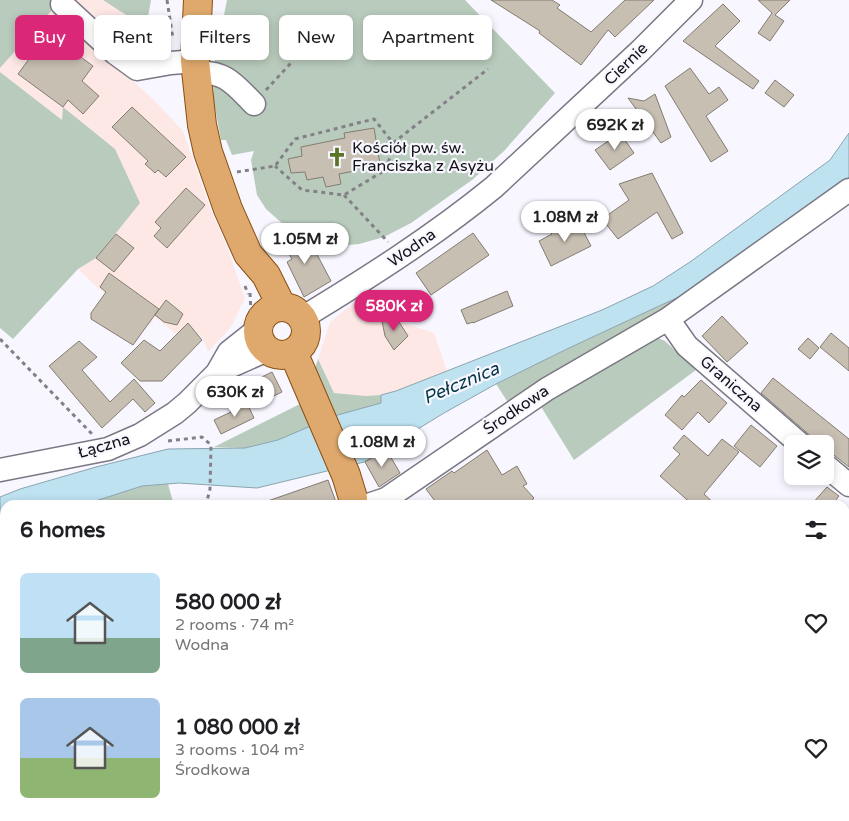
<!DOCTYPE html>
<html lang="en">
<head>
<meta charset="utf-8">
<style>
	body { margin:0; font-family:"Varela Round",sans-serif; background:#f2f2f2; color:#202124; height:100vh; display:flex; flex-direction:column; font-size:19px; white-space:nowrap }
	* { box-sizing:border-box; margin:0 }
	p { font-size:16px; color:#757577 }
	.icon { flex:none; width:28px; height:28px; fill:none; stroke:currentColor; stroke-width:2; stroke-linecap:round; stroke-linejoin:round }
	.map { position:relative; flex:1; overflow:hidden }
	.side { position:absolute; left:0px; top:500px; width:850px; height:321px; display:flex; flex-direction:column; background:#fff; border-radius:15px 15px 0 0; box-shadow:0 2px 8px #0003 }
	.side>* { flex:none }
	.banner { position:absolute; left:15px; top:15px; width:500px; height:45px; display:flex; gap:10px }
	.fabs { position:absolute; left:784px; top:435px; display:grid; gap:10px }
	.fabs a { display:grid; place-items:center; width:50px; height:50px; border-radius:8px; background:#fff; box-shadow:0 2px 8px #0003; font-size:25px }
	.price { position:absolute; translate:-50% -42px; padding:0 11px; border-radius:18px; background:#fff; color:#222; font-size:16px; line-height:32px; filter:drop-shadow(0 1px 2px #0008) }
	.price::after { content:''; position:absolute; left:50%; top:30px; width:15px; height:11px; margin-left:-8px; background:inherit; clip-path:polygon(0 0,100% 0,50% 100%) }
	.price.on { background:#db2777; color:#fff }
	ul { padding:0; list-style:none }
	li { display:flex; align-items:center; gap:15px; height:125px; padding:0 20px }
	li span { display:grid; place-items:center; flex:none; width:140px; height:100px; border-radius:8px; color:#555 }
	li>.icon { margin-inline-start:auto }
	span .icon { width:60px; height:60px; fill:#fffc; stroke-width:1 }
	li b { font-size:21px }
	h2 { display:flex; justify-content:space-between; align-items:center; height:60px; padding:0 20px; font-size:21px }
	.tag { padding:0 18px; border-radius:8px; background:#fff; box-shadow:0 2px 8px #0003; font-size:18px; line-height:45px }
	.tag.on { background:#db2777; color:#fff }
	.map>svg:first-child { display:block }
</style>
</head>
<body>
<div class="map">
<svg width="849" height="821" viewBox="0 0 849 821">
	<rect width="100%" height="100%" fill="#f8f6ff"/>
	<path fill="#fde8e5" d="M61,0H103L146,28L104,55L155,101L183,131L209,205L227,247L245,298L231,327L208,352L202,337L188,323L176,334L155,317L150,325L98,288L78,269L96,258L63,107L62,120L0,72V68Z
		M355,302L380,315L434,333L447,371L396,391L381,395L366,396L333,393L318,359L330,322Z"/>
	<path fill="#faebd8" d="M5,561V816H278L277,821H0V563Z
		M378,816H624L621,821H374L373,819Z"/>
	<path fill="#b9cbbc" d="M0,0H61L0,68Z
		M103,0H151L146,28Z
		M227,0H465L555,93L504,151L472,180L411,223L384,237L359,244L328,247L292,232L266,209L257,195L251,160L254,151L232,155L226,140H221L213,97L215,60Z
		M0,72L62,120L63,107L115,149L140,203L96,258L78,269L13,339L0,328Z
		M687,293V299L509,404L496,384L567,349Z
		M653,338H658L665,341L696,370L574,460L540,405Z
		M318,359L334,393L366,396L381,395L382,403L334,416L315,368Z
		M302,403L311,427L278,440L245,448L214,447Z
		M168,484L174,505H83L142,486Z
		M5,530V561L0,563V532Z"/>
	<path fill="#bee2f0" stroke="#8ba4af" d="M849,133V177L843,184L687,293L567,349L496,384L444,413L364,462L257,488L179,483L142,486L83,505H5V530L0,532V497L20,489L96,467L168,449L245,448L278,440L334,416L381,403V395L396,391L602,310L653,286L690,262L830,160Z"/>
	<path fill="#c8bfb3" stroke="#847c71" d="M491,0H552L560,5L557,8L591,32L625,0H654L615,37L608,30L581,65L539,33L540,31Z
		M758,0H790L775,15L784,21L770,41L758,33L772,13Z
		M723,4L740,21L715,46L759,81L753,89L683,41Z
		M48,33L93,66L82,81L99,96L83,114L68,100L63,107L18,74Z
		M690,68L709,94L719,87L728,100L706,116L728,151L711,162L665,86Z
		M775,80L794,95L784,107L765,93Z
		M655,94L671,137L661,143L628,98L644,101Z
		M132,107L186,157L166,177L158,170L155,173L145,164L148,161L112,127Z
		M374,128L380,164L354,169V171L339,174L341,184L326,187L323,177L307,180L305,172L291,173L288,159L302,156L301,147L345,138L344,133Z
		M620,133L634,153L610,170L595,150Z
		M652,173L683,233L672,239L657,212L618,239L602,219L629,200L619,184Z
		M186,188L205,205L167,248L154,236L161,228L155,222Z
		M578,221L591,246L551,266L539,241L552,234L551,233Z
		M276,233L312,245L331,281L304,297L287,262L292,259Z
		M473,233L489,255L431,295L416,273Z
		M116,234L134,248L114,272L96,258Z
		M109,273L159,309L133,345L91,319V313L106,292L100,287Z
		M507,291L513,306L473,323V322L467,324L461,310Z
		M166,300L183,314L177,325L164,322L155,315Z
		M381,316L399,322L408,336L394,350L385,336Z
		M722,316L748,343L727,362L702,336Z
		M188,323L202,340L162,381H140L121,363L144,340L160,351Z
		M831,333L849,348V371L820,347Z
		M808,338L819,348L810,359L798,349Z
		M79,341L97,357L82,370L110,402L134,379L155,403L145,412L133,399L102,428L49,366Z
		M272,372L282,392L251,407L241,387Z
		M773,378L849,439V467L825,448V444H820L761,393Z
		M701,380L727,403L709,423L698,412L682,430L665,415L682,395L684,397Z
		M246,401L254,418L221,434L214,420L231,412L230,409Z
		M751,425L777,446L760,467L734,446Z
		M684,435L708,456L722,439L739,452L704,494L716,505H693L660,476L680,454L673,448Z
		M386,449L400,473L379,487L365,462Z
		M487,450L502,475L517,466L527,484L523,486L534,498L527,505H438L426,489L452,471L454,473Z
		M328,480L337,505H263L262,503Z
		M827,487L839,496L832,505H811Z"/>
	<g fill="none" stroke-linecap="round" stroke-linejoin="round">
		<defs>
			<path id="minor" d="M62,4L115,53L137,69L171,63L195,61
				M196,73C225,70 235,85 254,104
				M302,318C368,278 434,236 494,187L640,51L691,0
				M668,319L687,346L800,444
				M220,371L258,354L269,351
				M825,465L849,485
				M0,470L108,449L140,435L175,413L187,403L217,373L229,352L258,329
				M368,505L386,499L547,389L668,319L849,190
				M845,564L849,560
				M0,611L5,612
				M5,816L35,821
				M630,821L633,816"/>
			<path id="major" d="M198,0L195,61L202,125L208,152L228,209L248,254L266,275L282,307
				M258 331a24 24 0 1 1 48 0a24 24 0 1 1-48 0Z
				M293,352L346,475L353,498V505
				M293,821L294,816"/>
		</defs>
		<use href="#minor" stroke="#7b7885" stroke-width="25"/>
		<use href="#major" stroke="#8a4e10" stroke-width="30"/>
		<path stroke="#838188" stroke-width="3" stroke-dasharray="4 4" stroke-linecap="butt" d="M167,0L173,39
			M266,90L291,63
			M393,143L488,69
			M237,172L275,166L295,139L374,119L393,143L387,169L344,195L302,190L275,166
			M344,195L388,242
			M245,286L248,294
			M250,293L251,313
			M0,339L92,434
			M313,347L318,331
			M168,441L202,437L211,445L210,489L206,505"/>
		<use href="#minor" stroke="#fff" stroke-width="22"/>
		<use href="#major" stroke="#dfa96e" stroke-width="28"/>
	</g>
	<defs>
		<symbol id="church-bare" viewBox="-9 -9 18 18"><path d="M-1.2-6h2.4v3.5h3.3v2.4h-3.3V6h-2.4V-.1h-3.3v-2.4h3.3Z" fill="#5b7426" stroke="#f8f6ff" stroke-width="2.5" paint-order="stroke"/></symbol>
	</defs>
	<g fill-rule="evenodd">
		<use href="#church-bare" x="323" y="143" width="28" height="28"/>
	</g>
	<g text-anchor="middle" dominant-baseline="central" stroke-width="4.5" stroke-linejoin="round" paint-order="stroke">
		<g font-size="16" fill="#131217" stroke="#f8f6ff">
			<text transform="translate(626 64) rotate(-44)">Ciernie</text>
			<text transform="translate(412 248) rotate(-35)">Wodna</text>
			<text transform="translate(731 384) rotate(41)">Graniczna</text>
			<text transform="translate(516 410) rotate(-34)">Środkowa</text>
			<text transform="translate(104 446) rotate(-16)">Łączna</text>
		</g>
		<g font-size="16" fill="#131217" stroke="#f8f6ff" text-anchor="start">
			<text x="352" y="148">Kościół pw. św.<tspan x="352" dy="18">Franciszka z Asyżu</tspan></text>
		</g>
		<g font-size="18" font-style="italic" fill="#003746" stroke="#f8f6ff">
			<text transform="translate(461 383) rotate(-23)">Pełcznica</text>
		</g>
	</g>
</svg>
<div class="fabs">
<a><svg class="icon" aria-label="layers" viewBox="0 0 24 24"><path d="M12 4l9 5-9 5-9-5zM3 14l9 5 9-5"/></svg></a>
</div>
<b class="price" style="left:615px;top:151px">692K zł</b>
<b class="price" style="left:565px;top:243px">1.08M zł</b>
<b class="price" style="left:305px;top:265px">1.05M zł</b>
<b class="price on" style="left:394px;top:332px">580K zł</b>
<b class="price" style="left:235px;top:418px">630K zł</b>
<b class="price" style="left:382px;top:468px">1.08M zł</b>
<div class="banner">
<a class="tag on">Buy</a>
<a class="tag">Rent</a>
<a class="tag">Filters</a>
<a class="tag">New</a>
<a class="tag">Apartment</a>
</div>
<section class="side">
<h2>6 homes<svg class="icon" aria-label="filters" viewBox="0 0 24 24"><path d="M4 7h16M4 17h16"/><circle cx="9" cy="7" r="2"/><circle cx="15" cy="17" r="2"/></svg></h2>
<ul>
<li><span style="background:linear-gradient(#bfe0f5 65%,#7fa58c 0)"><svg class="icon" aria-label="home" viewBox="0 0 24 24"><path d="M3 11l9-7 9 7M6 9v11h12V9"/></svg></span><div><b>580 000 zł</b><p>2 rooms · 74 m²</p><p>Wodna</p></div><svg class="icon" aria-label="heart" viewBox="0 0 24 24"><path d="M12 20l-8-8c-3-5 5-10 8-4 3-6 11-1 8 4z"/></svg></li>
<li><span style="background:linear-gradient(#a9c7e8 60%,#8fb573 0)"><svg class="icon" aria-label="home" viewBox="0 0 24 24"><path d="M3 11l9-7 9 7M6 9v11h12V9"/></svg></span><div><b>1 080 000 zł</b><p>3 rooms · 104 m²</p><p>Środkowa</p></div><svg class="icon" aria-label="heart" viewBox="0 0 24 24"><path d="M12 20l-8-8c-3-5 5-10 8-4 3-6 11-1 8 4z"/></svg></li>
</ul>
</section>
</div>
</body>
</html>
